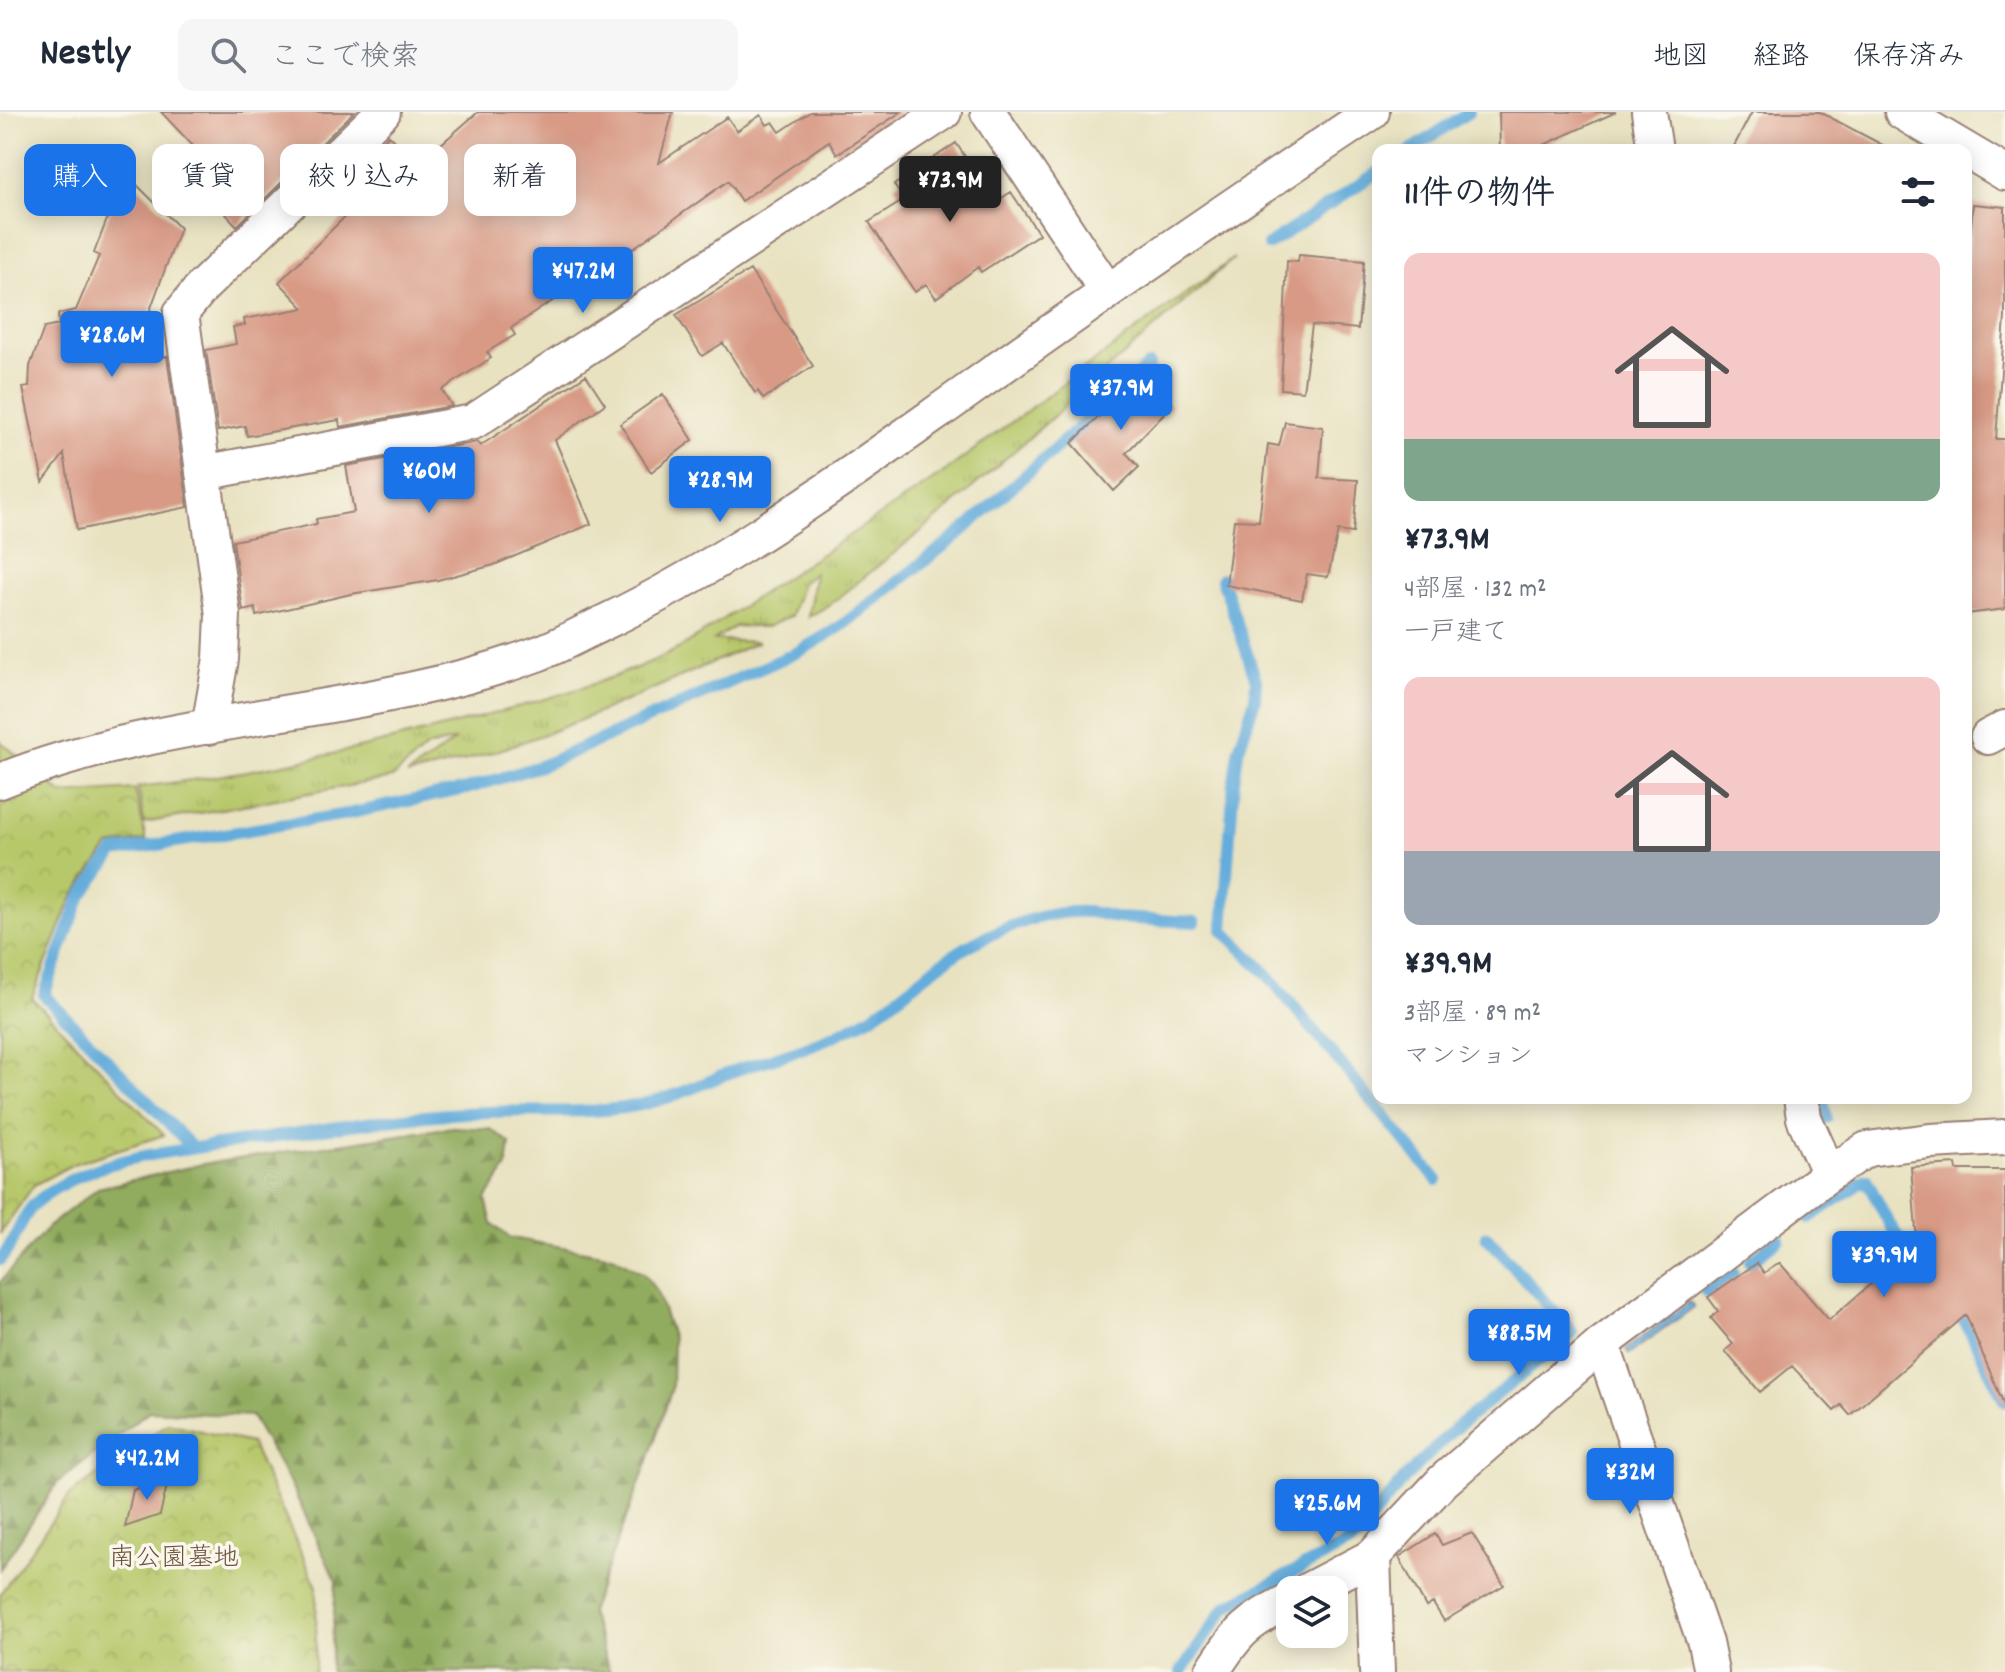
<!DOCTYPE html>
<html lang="ja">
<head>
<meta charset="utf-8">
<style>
	body { margin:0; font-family:Dekko,"Klee One",sans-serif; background:#f6f6f7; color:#1f2937; height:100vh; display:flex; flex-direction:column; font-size:30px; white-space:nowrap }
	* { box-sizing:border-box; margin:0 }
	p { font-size:26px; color:#747a83 }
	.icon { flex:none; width:44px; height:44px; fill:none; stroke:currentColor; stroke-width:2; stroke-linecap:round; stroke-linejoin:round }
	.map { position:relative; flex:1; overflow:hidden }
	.sheet { position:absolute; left:1372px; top:32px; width:600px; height:960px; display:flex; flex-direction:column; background:#fff; border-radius:16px; box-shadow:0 4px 20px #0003 }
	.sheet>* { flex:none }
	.top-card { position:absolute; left:24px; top:32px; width:760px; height:72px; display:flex; gap:16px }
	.buttons { position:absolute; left:1276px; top:1464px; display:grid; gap:16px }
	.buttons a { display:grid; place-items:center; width:72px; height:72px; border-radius:16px; background:#fff; box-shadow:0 4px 20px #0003; font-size:40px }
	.price { position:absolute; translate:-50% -68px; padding:0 18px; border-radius:8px; background:#1a73e8; color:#fff; font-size:26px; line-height:52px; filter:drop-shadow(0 2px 4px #0008) }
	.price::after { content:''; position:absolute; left:50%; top:48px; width:24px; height:18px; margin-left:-12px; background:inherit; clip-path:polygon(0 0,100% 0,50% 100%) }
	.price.active { background:#222; color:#fff }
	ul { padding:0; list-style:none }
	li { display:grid; align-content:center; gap:16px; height:424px; padding:0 32px }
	li span { display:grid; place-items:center; height:248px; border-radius:16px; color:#555 }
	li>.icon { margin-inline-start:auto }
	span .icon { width:144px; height:144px; fill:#fffc; stroke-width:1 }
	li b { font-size:34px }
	h2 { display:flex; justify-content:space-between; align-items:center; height:96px; padding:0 32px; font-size:34px }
	.chip { padding:0 28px; border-radius:16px; background:#fff; box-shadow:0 4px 20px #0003; font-size:28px; line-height:72px }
	.chip.active { background:#1a73e8; color:#fff }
	header { display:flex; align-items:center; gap:48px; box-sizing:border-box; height:112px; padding:0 40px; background:#fff; border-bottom:2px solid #e0e1e3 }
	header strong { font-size:38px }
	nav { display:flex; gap:44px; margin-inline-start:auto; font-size:28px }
	.search { width:560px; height:72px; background:#f6f6f7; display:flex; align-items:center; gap:20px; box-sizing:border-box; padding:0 28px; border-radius:16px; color:#747a83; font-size:30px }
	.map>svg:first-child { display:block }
</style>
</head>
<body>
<header>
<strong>Nestly</strong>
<div class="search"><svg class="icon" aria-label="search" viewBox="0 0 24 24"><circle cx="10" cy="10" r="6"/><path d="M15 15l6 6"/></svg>ここで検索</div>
<nav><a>地図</a><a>経路</a><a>保存済み</a></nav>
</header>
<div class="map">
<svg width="2005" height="1560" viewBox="0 0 2005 1560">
	<defs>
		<pattern id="grass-tufts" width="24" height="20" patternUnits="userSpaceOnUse" patternTransform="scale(2)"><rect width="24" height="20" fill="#b7c86a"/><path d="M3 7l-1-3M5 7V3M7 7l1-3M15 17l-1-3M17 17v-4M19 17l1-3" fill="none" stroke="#9fab5c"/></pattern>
		<pattern id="forest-firs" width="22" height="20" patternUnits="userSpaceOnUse" patternTransform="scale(2)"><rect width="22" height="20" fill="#91ac5e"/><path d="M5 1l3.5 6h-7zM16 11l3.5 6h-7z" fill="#788b4e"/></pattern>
		<pattern id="park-crowns" width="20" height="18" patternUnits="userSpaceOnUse" patternTransform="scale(2)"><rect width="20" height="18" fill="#b7c86a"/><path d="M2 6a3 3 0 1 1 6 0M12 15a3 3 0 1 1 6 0" fill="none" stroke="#9fab5c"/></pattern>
	</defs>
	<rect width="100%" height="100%" fill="#fbf7ec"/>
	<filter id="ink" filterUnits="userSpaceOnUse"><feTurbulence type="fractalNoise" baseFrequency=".0125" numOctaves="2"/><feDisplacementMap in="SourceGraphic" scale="16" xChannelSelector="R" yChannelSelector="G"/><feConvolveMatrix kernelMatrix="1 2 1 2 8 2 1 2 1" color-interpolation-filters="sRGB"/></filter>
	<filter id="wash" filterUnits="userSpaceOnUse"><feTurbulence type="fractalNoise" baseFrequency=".006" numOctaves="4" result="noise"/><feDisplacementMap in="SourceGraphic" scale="32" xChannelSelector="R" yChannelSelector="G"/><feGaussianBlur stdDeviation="1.8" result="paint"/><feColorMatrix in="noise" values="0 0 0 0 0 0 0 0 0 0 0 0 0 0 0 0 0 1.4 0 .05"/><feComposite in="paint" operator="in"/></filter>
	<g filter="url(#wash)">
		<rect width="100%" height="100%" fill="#e8e2c1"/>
		<path fill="url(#grass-tufts)" stroke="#80744a" stroke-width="2" d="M1234,146L940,404L831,492L808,505L815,461L802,471L791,504L767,515L736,514L714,528L758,530C643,581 531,637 407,663L456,628L427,635L392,666L144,711L138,675C255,662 371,635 485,604C553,585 617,568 680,536L940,363Z"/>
		<path fill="url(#forest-firs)" stroke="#6e6644" stroke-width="2" d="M453,1015L490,1017L510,1031L507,1055L486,1087L492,1112L511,1126L613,1144L644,1162L657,1180L673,1227L672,1276L648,1349L590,1500L610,1560H330L336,1469L290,1371L251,1304L149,1299L58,1370L0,1457V1170L48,1115L98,1076L203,1052Z"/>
		<path fill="url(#park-crowns)" stroke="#80744a" stroke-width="2" d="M0,629L62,682L135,677L146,728L109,734L72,786L32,886L164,1023L73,1052L34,1073L0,1121Z
			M168,1311L251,1331L317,1475L315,1560H0V1482L70,1383Z"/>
		<path fill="#64acdb" stroke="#576683" stroke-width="2" d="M1690,1190L1694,1195L1629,1242L1626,1237Z"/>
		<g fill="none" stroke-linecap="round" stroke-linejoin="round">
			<path stroke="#64acdb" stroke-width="12" d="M1411,38L1469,0
				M1268,133L1378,60
				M1222,467L1256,568L1255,587L1238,640L1234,669L1223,818L1266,861L1437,1068
				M1823,986L1826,1006
				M192,1035L44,883L80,786L114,740L347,702L466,677L543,653L798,540L840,515L958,423L1149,253
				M1809,1106L1866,1067L1890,1113L1916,1151
				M0,1148C16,1131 21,1101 40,1087C100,1041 182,1039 253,1028C332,1016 409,1002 488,1000C550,997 610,1006 669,985C696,976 721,963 748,954C784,943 817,933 850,916C888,898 915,869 949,846C991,818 1065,786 1115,806L1195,810
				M1750,1150L1779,1127
				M1706,1180L1733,1160
				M1956,1192L2005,1289
				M1181,1560L1226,1495L1353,1429L1404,1367L1453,1318L1573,1221L1486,1124"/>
		</g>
		<g id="blocks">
			<path fill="#d89a85" d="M161,0H354L237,114L213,88L230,73Z
				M478,0H673L659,51L727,5L737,19L761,3L767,13L773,10L780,20L810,0H901L837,42L829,29L741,89L728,69L632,137L511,216L515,223L487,240L491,246L442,278L452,294L340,315L339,308L247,324L245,314L218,319L206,238L236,232L233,215L245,213L244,207L304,196L279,170L379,71L361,51L389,23L417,53Z
				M1499,0H1616L1533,38H1500Z
				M1752,0H1820L1892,38H1732Z
				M956,31L995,90L1011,80L1039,122L981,160L978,155L936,186L926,172L915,180L869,110L904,88L894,73Z
				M125,61L180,116L131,251L167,244L188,395L77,418L64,342L43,370L23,276L29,275L30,254L44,216L59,213L58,202L76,198L99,144L94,141Z
				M1973,92L2005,95V205L1996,327H2005V497L1966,502V167Z
				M1299,143L1364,149L1358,217L1312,213L1303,279L1281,277L1287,149L1298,150Z
				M750,158L813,254L763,287L758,279L755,281L723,231L702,244L676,203Z
				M586,263L605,292L555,328L591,412L494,453L438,468L351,482L256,504L255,496L243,499L233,429L317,412L316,407L354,400L346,354L477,330L480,334Z
				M1139,264L1171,294L1126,341L1139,355L1114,379L1072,331Z
				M663,282L693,328L651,360L620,312Z
				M1285,310L1323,315L1319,366L1358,368L1353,421L1338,419L1328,465L1307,462L1302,488L1226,473L1234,408L1259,409L1268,332L1279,334Z
				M1956,1052L1957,1058H2005V1295L1966,1203L1850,1303L1841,1293L1834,1299L1792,1254L1760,1280L1725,1239L1733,1232L1711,1206L1718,1199L1708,1185L1757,1151L1764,1161L1780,1151L1829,1208L1917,1132L1911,1055Z
				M169,1365L160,1403L125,1415L133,1378Z
				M1472,1421L1504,1473L1444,1509L1433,1491L1426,1495L1399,1445L1435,1422L1442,1433Z"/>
		</g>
	</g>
	<g filter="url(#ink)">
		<use href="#blocks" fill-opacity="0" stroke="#998076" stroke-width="2"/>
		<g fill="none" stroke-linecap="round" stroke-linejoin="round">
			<defs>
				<path id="minor" d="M988,0L1107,179
					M1649,0L1655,38
					M1902,0L2005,61
					M203,361L473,310L944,0
					M209,615L221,547L223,503L181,201L202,175L383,0
					M1988,625L2005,616
					M0,669C172,600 364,606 537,542C559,534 580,522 601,512C729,451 846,365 962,283C1097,186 1234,92 1372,0
					M1801,986L1804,1006L1829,1062
					M1602,1232L1705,1531L1711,1560
					M1308,1478L1373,1444
					M1212,1560C1238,1518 1247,1511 1290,1488
					M1377,1560L1373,1444L1443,1369L1602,1232L1829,1062L1867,1037L1930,1029L2005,1025"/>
			</defs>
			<use href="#minor" stroke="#998076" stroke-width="38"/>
			<use href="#minor" stroke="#fff" stroke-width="34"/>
		</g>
	</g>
	<g text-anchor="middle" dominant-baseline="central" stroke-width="7" stroke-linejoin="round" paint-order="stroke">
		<g font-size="26" fill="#6b523e" stroke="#fbf7ec">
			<text x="174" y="1447">南公園墓地</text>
		</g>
	</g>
</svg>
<div class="buttons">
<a><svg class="icon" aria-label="layers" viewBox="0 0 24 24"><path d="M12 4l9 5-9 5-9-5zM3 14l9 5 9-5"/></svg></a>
</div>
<b class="price active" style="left:950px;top:112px">¥73.9M</b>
<b class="price" style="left:583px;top:203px">¥47.2M</b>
<b class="price" style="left:112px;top:267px">¥28.6M</b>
<b class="price" style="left:1121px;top:320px">¥37.9M</b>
<b class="price" style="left:429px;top:403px">¥60M</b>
<b class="price" style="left:720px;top:412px">¥28.9M</b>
<b class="price" style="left:1884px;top:1187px">¥39.9M</b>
<b class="price" style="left:1519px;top:1265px">¥88.5M</b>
<b class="price" style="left:147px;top:1390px">¥42.2M</b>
<b class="price" style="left:1630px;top:1404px">¥32M</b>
<b class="price" style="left:1327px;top:1435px">¥25.6M</b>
<div class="top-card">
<a class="chip active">購入</a>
<a class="chip">賃貸</a>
<a class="chip">絞り込み</a>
<a class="chip">新着</a>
</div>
<section class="sheet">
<h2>11件の物件<svg class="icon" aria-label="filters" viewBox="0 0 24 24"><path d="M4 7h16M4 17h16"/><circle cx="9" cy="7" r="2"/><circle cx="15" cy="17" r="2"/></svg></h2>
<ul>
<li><span style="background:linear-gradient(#f6c9c9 75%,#7fa58c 0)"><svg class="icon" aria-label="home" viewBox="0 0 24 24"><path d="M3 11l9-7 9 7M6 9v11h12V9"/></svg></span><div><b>¥73.9M</b><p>4部屋 · 132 m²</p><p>一戸建て</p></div></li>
<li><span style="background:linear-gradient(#f6c9c9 70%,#9aa5b1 0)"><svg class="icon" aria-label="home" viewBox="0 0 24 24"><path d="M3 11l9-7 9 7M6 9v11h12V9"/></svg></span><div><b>¥39.9M</b><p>3部屋 · 89 m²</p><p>マンション</p></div></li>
</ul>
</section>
</div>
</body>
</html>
